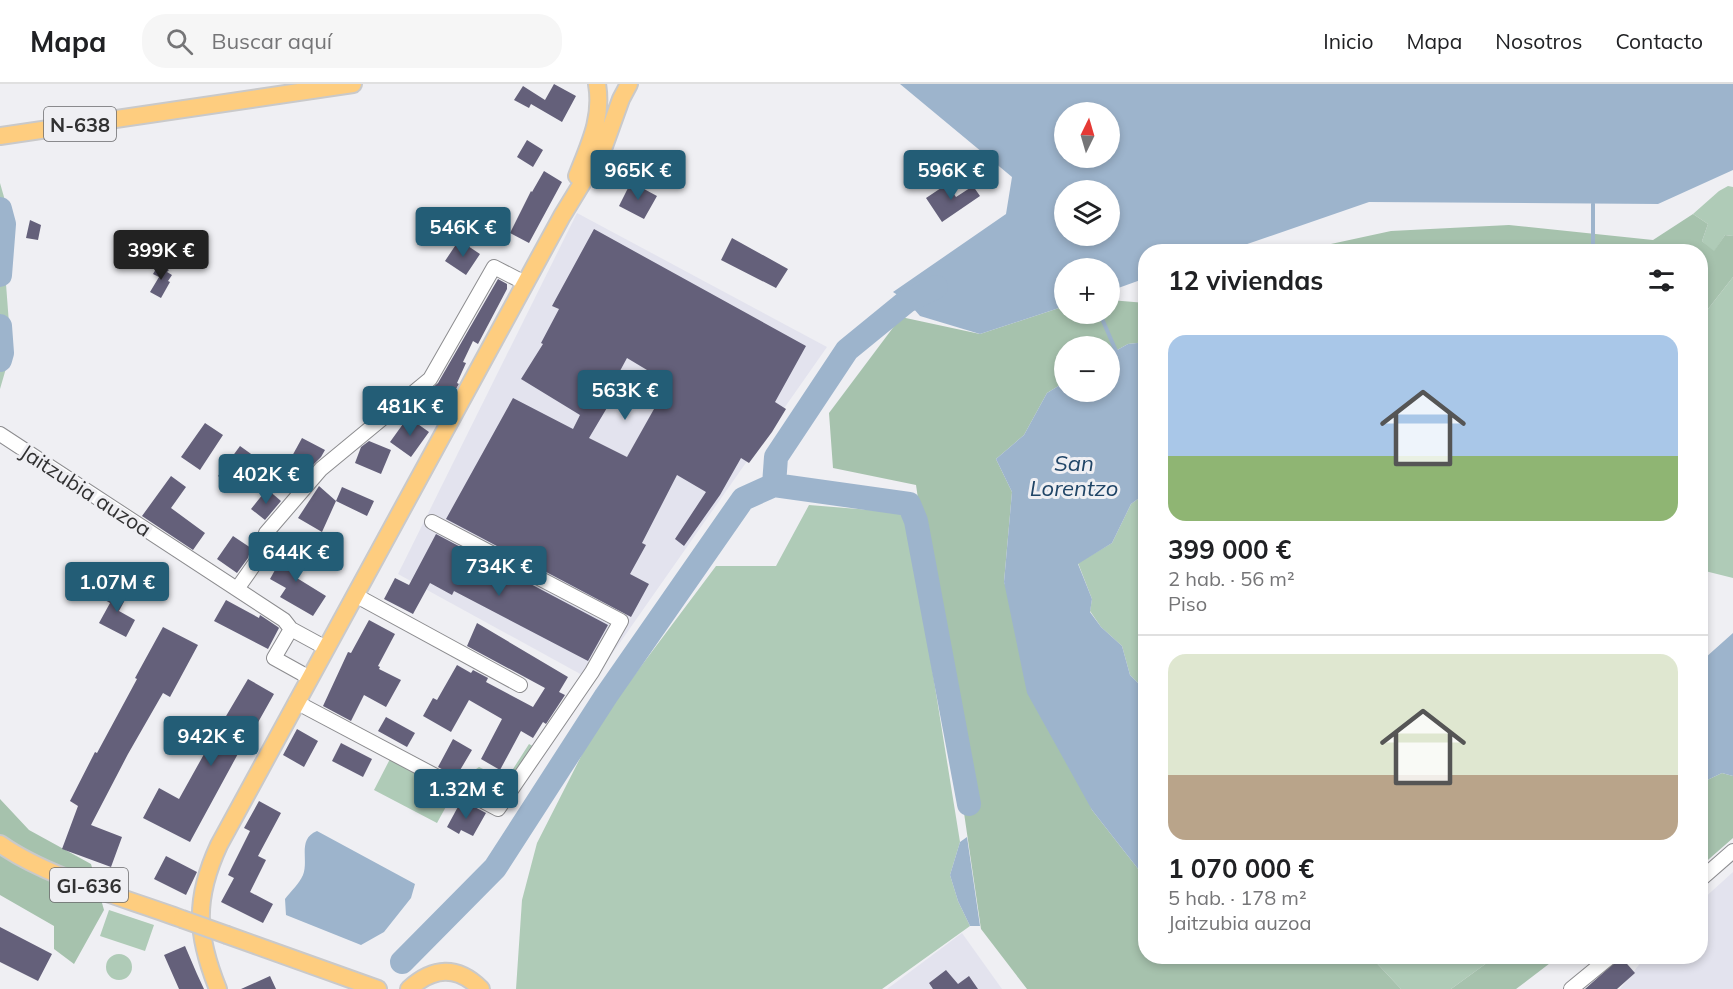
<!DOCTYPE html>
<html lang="es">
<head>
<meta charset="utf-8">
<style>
	body { margin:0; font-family:Mulish,sans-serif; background:#f6f6f6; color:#202124; height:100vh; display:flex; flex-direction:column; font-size:22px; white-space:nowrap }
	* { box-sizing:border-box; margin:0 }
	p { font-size:20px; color:#757577 }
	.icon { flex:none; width:33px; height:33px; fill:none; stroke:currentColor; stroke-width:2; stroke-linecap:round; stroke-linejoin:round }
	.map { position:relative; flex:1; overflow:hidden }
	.drawer { position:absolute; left:1138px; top:160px; width:570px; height:720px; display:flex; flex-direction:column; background:#fff; border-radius:24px; box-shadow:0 3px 9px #0003 }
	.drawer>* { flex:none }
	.needle { width:39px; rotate:5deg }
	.controls { position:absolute; left:1054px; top:18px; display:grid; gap:12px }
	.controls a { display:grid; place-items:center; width:66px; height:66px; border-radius:50%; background:#fff; box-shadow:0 3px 9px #0003; font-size:30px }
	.price { position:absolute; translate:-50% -51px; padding:0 14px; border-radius:6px; background:#235d76; color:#fff; font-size:20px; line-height:39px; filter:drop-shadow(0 2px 3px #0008) }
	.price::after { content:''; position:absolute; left:50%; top:36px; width:18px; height:14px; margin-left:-9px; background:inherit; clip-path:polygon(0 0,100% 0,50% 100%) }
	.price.selected { background:#222; color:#fff }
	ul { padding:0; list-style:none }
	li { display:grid; align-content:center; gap:12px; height:318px; padding:0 30px }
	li+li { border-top:2px solid #e0e0e0 }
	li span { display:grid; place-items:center; height:186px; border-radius:18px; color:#555 }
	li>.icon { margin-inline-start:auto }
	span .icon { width:108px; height:108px; fill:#fffc; stroke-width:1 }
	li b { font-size:26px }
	h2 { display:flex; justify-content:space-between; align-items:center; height:72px; padding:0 30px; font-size:26px }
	header { display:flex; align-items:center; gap:36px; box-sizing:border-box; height:84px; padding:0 30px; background:#fff; border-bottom:2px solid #e0e0e0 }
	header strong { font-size:28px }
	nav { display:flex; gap:33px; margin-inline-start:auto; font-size:21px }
	.search { width:420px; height:54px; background:#f6f6f6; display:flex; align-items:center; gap:15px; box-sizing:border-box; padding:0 21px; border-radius:24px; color:#757577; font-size:22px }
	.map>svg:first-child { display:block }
</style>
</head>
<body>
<header>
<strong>Mapa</strong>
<div class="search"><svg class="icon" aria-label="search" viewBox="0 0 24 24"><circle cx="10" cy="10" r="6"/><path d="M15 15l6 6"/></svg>Buscar aquí</div>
<nav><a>Inicio</a><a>Mapa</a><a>Nosotros</a><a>Contacto</a></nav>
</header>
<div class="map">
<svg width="1733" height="905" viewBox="0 0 1733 905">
	<rect width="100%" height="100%" fill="#efeff3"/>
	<path fill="#e3e3ee" d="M577,129L827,263L593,597L398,490Z
		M1733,788V905H1620L1645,873H1701V817Z
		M962,849L1002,905H887Z"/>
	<path fill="#afcbb7" d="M0,99L10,134L11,160L6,200L10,253L9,274L0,305Z
		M1728,102L1733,103V152L1725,151L1714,168L1702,157L1708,140L1693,130L1719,107Z
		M1733,193V494L1701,486V234Z
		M1146,409V604L1141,602L1130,591L1122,562L1101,543L1090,527L1092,515L1078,479L1112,459L1131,420Z
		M809,421L907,429L960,758L950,791L958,817L970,842L882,905H516L522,816L537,759L597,641L716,482H776Z
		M529,660L536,664L499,715L468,700L476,685L479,683L506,696Z
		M390,675L454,708L437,739L374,706Z
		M109,826L154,841L145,867L100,852Z
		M106 883a13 13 0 1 1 26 0a13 13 0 1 1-26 0Z
		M1371,873H1495L1451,905H1401Z"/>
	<path fill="#a6c2ad" d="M1693,130L1708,140L1702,157L1714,167L1725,151L1733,152V193L1701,234V168H1597L1593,163L1586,168H1310L1317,163L1391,147L1509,141L1653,156Z
		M1110,216L1146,219V258L1128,260L1110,270V262H1065V298L1047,309L1024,351L996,375L1012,408L1004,498L1092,726L1146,795V873H1371L1401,905H1027L981,845L916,401L833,384L829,329L901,233L980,250L1065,222V230H1110Z
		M1722,689L1733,692V754L1701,782V699Z
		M0,715L29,746L91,780L104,826L74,880L54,865V842L0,811Z
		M1495,873H1558L1516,905H1451Z"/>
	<path fill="#9db4cc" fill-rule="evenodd" d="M900,0H1733V86L1658,120L1369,118L1224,168H1146V194L1110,207V184H1065V222L980,250L920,232L907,217L893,208L1006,130L1012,93ZM1065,28H1110V74H1065ZM1065,106H1110V152H1065Z
		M1146,258V409L1131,420L1112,459L1078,480L1092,515L1090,528L1101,543L1122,562L1130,591L1141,602L1146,604V795L1092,726L1027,609L1004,498L1012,408L996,375L1024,351L1047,309L1065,298V308H1110V270L1128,260Z
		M1733,549V692L1722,689L1701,699V579L1705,574Z
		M317,747L415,800L411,814L384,848L361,861L286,831L285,815C291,807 299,800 303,791C309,776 297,755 317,747Z
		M967,753L980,842H970L958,817L950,791L960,758Z"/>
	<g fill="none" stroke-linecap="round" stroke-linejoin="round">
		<path stroke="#9db4cc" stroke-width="4" d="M1593,163V120
			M1100,230L1116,267"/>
		<path stroke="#9db4cc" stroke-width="24" d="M0,125L4,140L0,191
			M0,242L2,269L0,276
			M774,401L909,420L916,437L969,720
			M402,878L495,784L606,612L743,415L774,401L776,373L847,266L907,217L936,203"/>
	</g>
	<path fill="#64607a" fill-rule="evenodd" d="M554,0L576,12L562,38L531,20L529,24L514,16L523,2L545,16Z
		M527,56L543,66L533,83L517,73Z
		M544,87L562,98L529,159L510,149L531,107L532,108Z
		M631,98L657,112L644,135L619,122Z
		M947,100L956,113L973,102L980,112L942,138L926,114Z
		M30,136L41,141L38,156L26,154Z
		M594,145L806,262L775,318L786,325L772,348L749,379L741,374L720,411L684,462L675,455L706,408L677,391L642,459L646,461L630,490L649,500L631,533L446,435L513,314L573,345L580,331L521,295L543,260L541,259L559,225L552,222ZM627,274L647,286L638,298L641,300L634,314L654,325L627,373L589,354L614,312L608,309Z
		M732,154L788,185L776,204L721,176Z
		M459,156L480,170L466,191L445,177Z
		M159,180L169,186L167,188L172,191L168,197L170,198L161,214L150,208L159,193L153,190Z
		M498,195L507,200V205L478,260L473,257L463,278L466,279L457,299L459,300L441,331L420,320L424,311L438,299Z
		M408,333L429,348L411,373L390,358Z
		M205,339L223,351L200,386L181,373Z
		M302,354L325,366L321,373L310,384L291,374Z
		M369,357L391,366L381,390L355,379L361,363Z
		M240,362L258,375L235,405L218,392Z
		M171,392L186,403L171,424L205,449L193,466L142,432Z
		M319,402L336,417L322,448L298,434Z
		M342,403L374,417L367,432L336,417Z
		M267,405L281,417L265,436L251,425Z
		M436,450L608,541L588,577L454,507L452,511L430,499L413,530L384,515L395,494L409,501Z
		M233,452L251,464L248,474L237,489L217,475Z
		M290,459L305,468L292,491L326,512L313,532L280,513L286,504L270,495Z
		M117,501L126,507L123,512L126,514L119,527L135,536L126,553L99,539L110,519L105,516L111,505L113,507Z
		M226,516L259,534L260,531L278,543L279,544L268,565L214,537Z
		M369,536L395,550L378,582L380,583L379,585L401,596L386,623L364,611L351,637L323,622L348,568L351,569Z
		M477,539L568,593L559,608L565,611L546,640L543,638L533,654L521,647L500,686L481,675L502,635L469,616L451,648L423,632L433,614L437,616L457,581L471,589L473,586L488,594L486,598L533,623L545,604L467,562Z
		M163,543L198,561L170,613L163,609L128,670L91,741L122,753L111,783L62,765L78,722L70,717L95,668L97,669L137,595L135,594Z
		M248,595L274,610L248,656L246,655L190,758L143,734L159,704L179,715L213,654Z
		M386,633L415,649L407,663L378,647Z
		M297,645L318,657L304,683L283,671Z
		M453,655L472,666L456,693L438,683Z
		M341,659L372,675L363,693L332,677Z
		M259,717L281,729L258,772L266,776L250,808L273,820L263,839L221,818L234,794L228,791L250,747L244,744Z
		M460,719L469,724L471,721L486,729L473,752L461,746L459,750L447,743Z
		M166,772L197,788L186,811L154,795Z
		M0,843L52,870L38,897L0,878Z
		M185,862L197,890L204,905H179L164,871Z
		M1621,873L1635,889L1617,905H1585Z
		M946,886L958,900L969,892L978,905H933L929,899Z
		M270,892L276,905H241Z"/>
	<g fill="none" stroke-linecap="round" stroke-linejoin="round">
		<defs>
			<path id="minor" d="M0,350L284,536L291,545L326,564
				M237,505L256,478L266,449L321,385L430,295L494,183L525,199
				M355,511L520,601
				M291,545L274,574L310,594
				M296,618L498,725L592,588L621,537L432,438
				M1701,795L1733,767
				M1571,905L1610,873"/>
			<path id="major" d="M0,52L353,0
				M577,92C589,61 603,34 597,0
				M0,760C48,794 126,814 182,835
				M227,851L378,905
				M218,905C196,851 194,815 219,761L562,132L603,65L621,15L629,0
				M409,905C433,883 457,881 481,905"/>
		</defs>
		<use href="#minor" stroke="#8c8c8f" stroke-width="16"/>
		<use href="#major" stroke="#c9c9ca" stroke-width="20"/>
		<use href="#minor" stroke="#fff" stroke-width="14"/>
		<use href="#major" stroke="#fecd7f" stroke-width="16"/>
		<defs>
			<path id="major-bridge" d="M182,835L227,851"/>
		</defs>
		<use href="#major-bridge" stroke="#c9c9ca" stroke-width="20" stroke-linecap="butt"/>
		<use href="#major-bridge" stroke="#fecd7f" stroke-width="16"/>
	</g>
	<g text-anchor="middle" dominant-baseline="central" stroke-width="6" stroke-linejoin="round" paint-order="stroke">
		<g fill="#efeff3" stroke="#6a6a6c" stroke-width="1.5">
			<rect x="44" y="23" width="72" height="34" rx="4.5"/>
			<rect x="50" y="784" width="78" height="34" rx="4.5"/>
		</g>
		<g font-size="20" font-weight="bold" fill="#313132">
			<text x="80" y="40">N-638</text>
			<text x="89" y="801">GI-636</text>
		</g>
		<g font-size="21" fill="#313132" stroke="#efeff3">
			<text transform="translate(86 406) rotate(33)">Jaitzubia auzoa</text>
		</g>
		<g font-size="22" font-style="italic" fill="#204567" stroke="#efeff3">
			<text x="1074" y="379">San<tspan x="1074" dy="25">Lorentzo</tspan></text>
		</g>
	</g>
</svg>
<div class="controls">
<a><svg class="needle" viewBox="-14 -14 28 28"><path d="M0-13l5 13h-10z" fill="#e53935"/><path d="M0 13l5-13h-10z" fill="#757577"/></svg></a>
<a><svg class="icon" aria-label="layers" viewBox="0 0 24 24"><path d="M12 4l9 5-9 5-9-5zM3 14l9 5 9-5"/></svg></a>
<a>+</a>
<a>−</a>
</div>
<b class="price" style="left:638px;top:117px">965K €</b>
<b class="price" style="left:951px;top:117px">596K €</b>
<b class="price" style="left:463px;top:174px">546K €</b>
<b class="price selected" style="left:161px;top:197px">399K €</b>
<b class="price" style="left:625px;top:337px">563K €</b>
<b class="price" style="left:410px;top:353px">481K €</b>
<b class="price" style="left:266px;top:421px">402K €</b>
<b class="price" style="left:296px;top:499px">644K €</b>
<b class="price" style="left:499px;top:513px">734K €</b>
<b class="price" style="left:117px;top:529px">1.07M €</b>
<b class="price" style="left:211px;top:683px">942K €</b>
<b class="price" style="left:466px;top:736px">1.32M €</b>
<section class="drawer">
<h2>12 viviendas<svg class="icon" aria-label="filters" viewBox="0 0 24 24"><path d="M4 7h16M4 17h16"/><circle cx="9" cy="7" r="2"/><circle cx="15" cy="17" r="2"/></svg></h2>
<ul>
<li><span style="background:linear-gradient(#a9c7e8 65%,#8fb573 0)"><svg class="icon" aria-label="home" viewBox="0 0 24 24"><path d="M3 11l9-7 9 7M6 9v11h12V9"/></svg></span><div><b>399 000 €</b><p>2 hab. · 56 m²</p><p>Piso</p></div></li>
<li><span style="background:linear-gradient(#dfe7d0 65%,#b9a48a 0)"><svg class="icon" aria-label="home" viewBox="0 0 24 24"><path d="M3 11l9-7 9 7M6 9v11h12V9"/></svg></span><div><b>1 070 000 €</b><p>5 hab. · 178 m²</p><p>Jaitzubia auzoa</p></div></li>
</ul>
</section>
</div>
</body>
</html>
